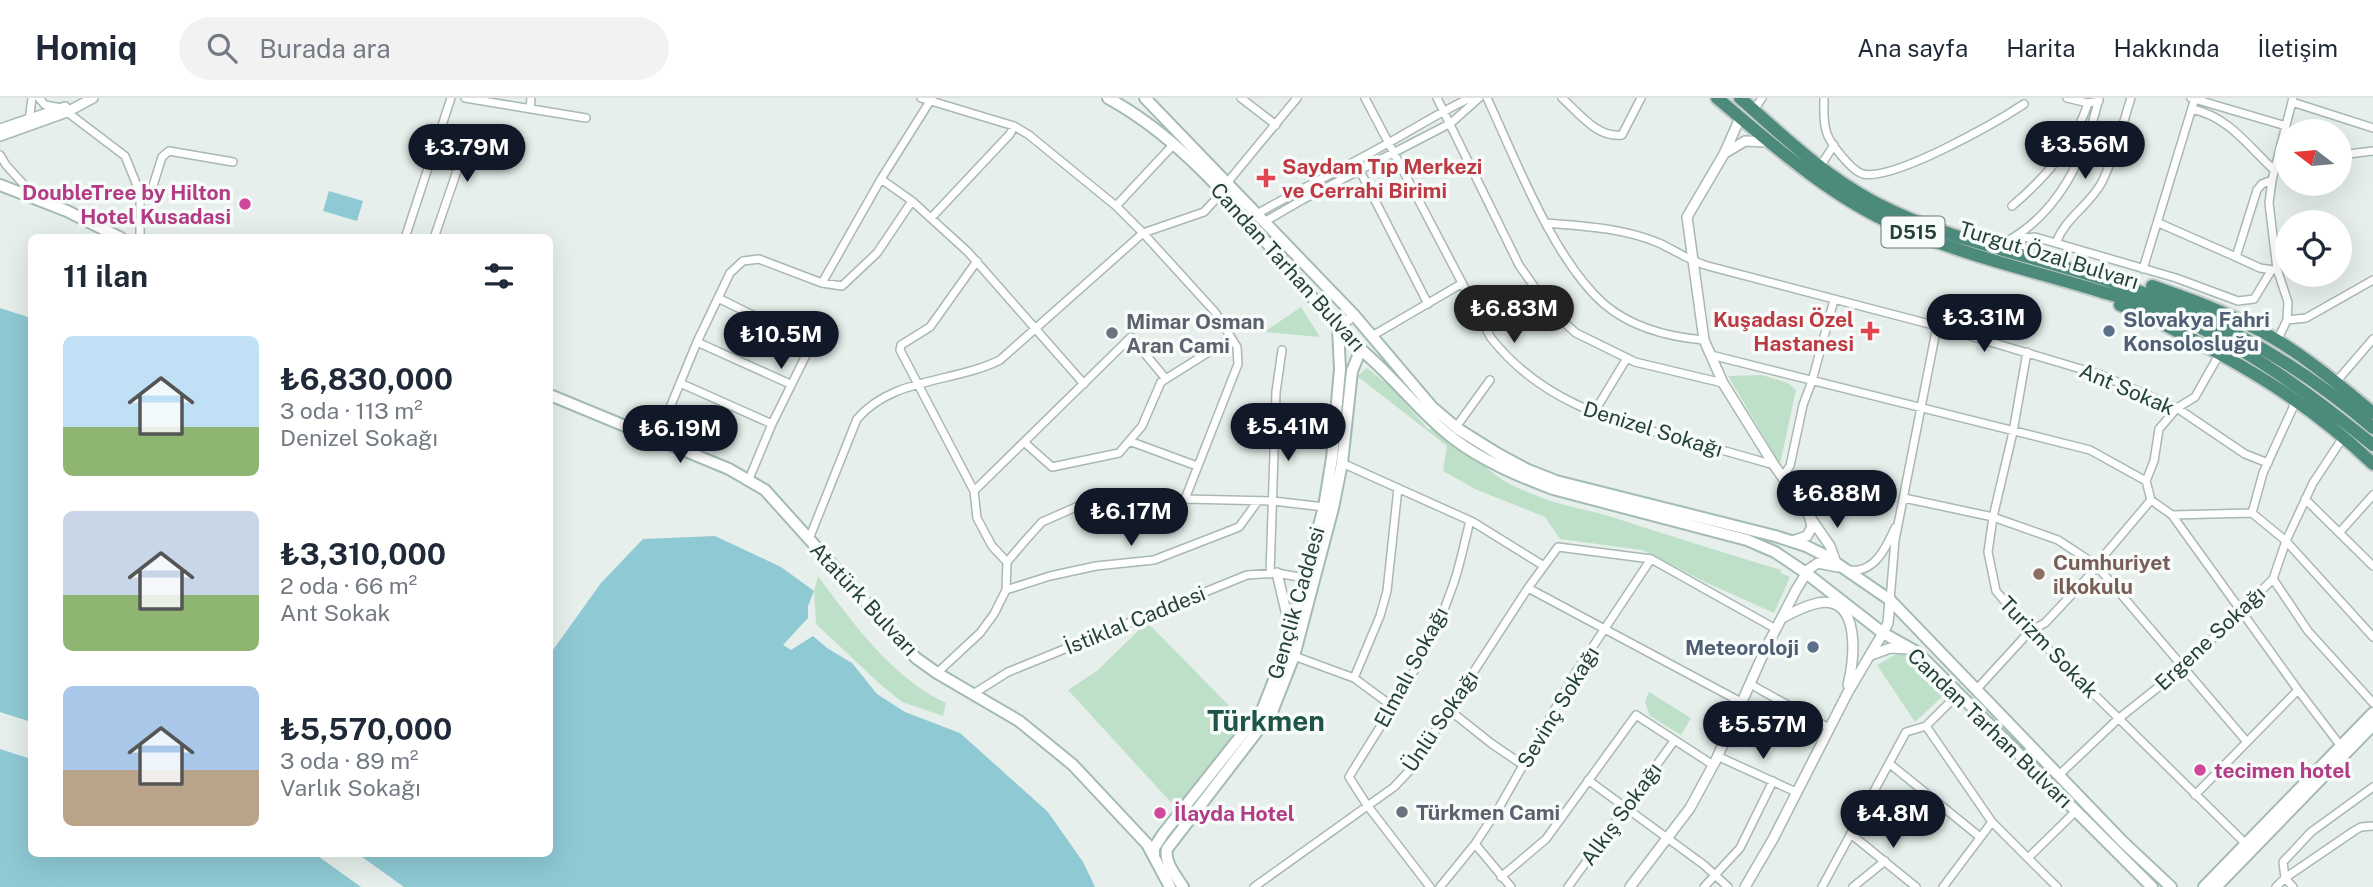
<!DOCTYPE html>
<html lang="tr">
<head>
<meta charset="utf-8">
<style>
	body { margin:0; font-family:"Public Sans",sans-serif; background:#f2f2f3; color:#1f2937; height:100vh; display:flex; flex-direction:column; font-size:26px; white-space:nowrap }
	* { box-sizing:border-box; margin:0 }
	p { font-size:23px; color:#747a83 }
	.icon { flex:none; width:38px; height:38px; fill:none; stroke:currentColor; stroke-width:2; stroke-linecap:round; stroke-linejoin:round }
	.map { position:relative; flex:1; overflow:hidden }
	.details { position:absolute; left:28px; top:136px; width:525px; height:623px; display:flex; flex-direction:column; background:#fff; border-radius:10px; box-shadow:0 7px 28px #0002 }
	.details>* { flex:none }
	.needle { width:46px; rotate:286deg }
	.tools { position:absolute; left:2275px; top:21px; display:grid; gap:14px }
	.tools a { display:grid; place-items:center; width:77px; height:77px; border-radius:50%; background:#fff; box-shadow:0 7px 28px #0002; font-size:35px }
	.price { position:absolute; translate:-50% -60px; padding:0 16px; border-radius:24px; background:#111827; color:#fff; font-size:23px; line-height:46px; filter:drop-shadow(0 2px 4px #0008) }
	.price::after { content:''; position:absolute; left:50%; top:42px; width:21px; height:16px; margin-left:-10px; background:inherit; clip-path:polygon(0 0,100% 0,50% 100%) }
	.price.on { background:#222; color:#fff }
	ul { padding:0; list-style:none }
	li { display:flex; align-items:center; gap:21px; height:175px; padding:0 35px }
	li span { display:grid; place-items:center; flex:none; width:196px; height:140px; border-radius:10px; color:#555 }
	li>.icon { margin-inline-start:auto }
	span .icon { width:84px; height:84px; fill:#fffc; stroke-width:1 }
	li b { font-size:30px }
	h2 { display:flex; justify-content:space-between; align-items:center; height:84px; padding:0 35px; font-size:30px }
	header { display:flex; align-items:center; gap:42px; box-sizing:border-box; height:98px; padding:0 35px; background:#fff; border-bottom:2px solid #e0e1e3 }
	header strong { font-size:33px }
	nav { display:flex; gap:38px; margin-inline-start:auto; font-size:24px }
	.search { width:490px; height:63px; background:#f2f2f3; display:flex; align-items:center; gap:18px; box-sizing:border-box; padding:0 24px; border-radius:38px; color:#747a83; font-size:26px }
	.map>svg:first-child { display:block }
</style>
</head>
<body>
<header>
<strong>Homiq</strong>
<div class="search"><svg class="icon" aria-label="search" viewBox="0 0 24 24"><circle cx="10" cy="10" r="6"/><path d="M15 15l6 6"/></svg>Burada ara</div>
<nav><a>Ana sayfa</a><a>Harita</a><a>Hakkında</a><a>İletişim</a></nav>
</header>
<div class="map">
<svg width="2373" height="789" viewBox="0 0 2373 789">
	<rect width="100%" height="100%" fill="#e6efeb"/>
	<path fill="#bfe0c8" d="M1301,209L1320,239L1264,234Z
		M1367,270L1391,289L1428,331C1464,335 1471,360 1497,378C1507,386 1523,392 1535,397C1560,408 1587,411 1612,419C1669,438 1725,455 1781,472V475L1790,479L1774,515L1705,484L1642,452L1560,441L1545,419L1475,391L1443,373L1447,348L1357,278Z
		M1762,277L1788,285L1796,292L1780,366L1728,278Z
		M818,478C853,525 891,579 946,605L943,618L902,604L880,586L816,526L814,493Z
		M1147,524L1244,623L1177,711L1068,592L1098,572Z
		M1902,553L1946,595L1915,624L1877,567Z
		M1649,594L1691,620L1681,637L1650,618L1645,604Z"/>
	<path fill="#8ec9d4" d="M329,93L363,103L357,123L323,113Z
		M0,210L31,220V624L0,614Z
		M715,438L781,469L814,493L808,508V520L783,547L791,552L813,538L827,550L852,565L877,596L905,614L960,635L1048,714L1083,764L1095,789H404L358,756H550V556L601,485L643,441Z
		M0,651L31,661L32,756H315L361,789H0Z"/>
	<g fill="none" stroke-linecap="round" stroke-linejoin="round">
		<defs>
			<path id="minor" d="M39,0L45,7L61,10
				M465,0L586,20
				M921,0L1014,28L1029,37L1116,108L1143,135L1215,214L1237,249L1238,266L1185,401
				M1241,0L1276,27
				M1365,0L1491,240C1541,303 1606,321 1681,341C1712,349 1743,358 1774,367
				M1437,0L1519,167L1552,214L1576,235L1635,264L1723,285
				M1487,0C1516,62 1553,161 1604,206C1631,229 1669,239 1704,242
				M1562,0C1580,16 1597,40 1622,37L1641,0
				M1824,0C1824,10 1823,23 1826,32C1828,44 1852,73 1863,76C1894,83 1997,24 2024,6
				M2067,0L2088,5
				M2191,0L2286,28
				M2292,4L2373,30
				M530,11L531,0
				M2192,11C2229,19 2248,48 2274,72
				M1754,12L1762,0
				M67,14L125,58L140,95V140
				M29,23L32,0
				M0,57L6,67L35,99
				M2340,57L2373,53
				M431,60L458,70L434,140
				M2276,66L2287,65
				M1819,70L1834,47
				M1360,73L1428,206
				M881,81L912,103L968,154L1084,286
				M2272,82L2262,86L2257,92L2236,159L2260,170L2273,172
				M1227,85L1297,0
				M140,95L152,91L162,59L169,53L233,64
				M1116,108L1173,47
				M2012,108C2044,81 2075,47 2088,5L2099,3
				M1257,116C1300,91 1346,69 1390,44C1417,29 1442,13 1470,0
				M931,120L1010,36L1014,28
				M1264,124L1302,102L1451,25L1479,0
				M1546,125C1584,128 1623,130 1659,145C1676,153 1690,163 1708,168L1937,228L2101,277L2177,310L2245,356L2268,365
				M2161,126L2236,159
				M2020,138L2029,140L2035,139L2176,180L2238,203L2254,201L2271,173
				M2020,138L2022,150L2031,154
				M405,140L451,0
				M2056,145C2065,120 2090,107 2102,84C2115,58 2122,28 2131,0
				M2002,146C2059,117 2085,59 2099,0
				M977,163L930,229L901,247L900,252L974,393L977,420L992,448L1007,464
				M2143,171L2195,0
				M822,185L881,81L932,0
				M718,200L809,245L810,249L772,326L749,381
				M2287,222L2306,220L2373,182
				M1372,238L1461,186
				M2277,243L2287,222L2288,204L2277,171L2269,105L2272,82L2293,0
				M697,244L790,286
				M2027,254L2013,334L1993,419L1988,454L1996,493L2030,533L2246,746
				M1711,257L2090,352L2146,383
				M2336,284L2373,241
				M680,285L772,326
				M1593,316L1627,260
				M1456,329L1490,282
				M657,341L697,244L730,175L743,163L759,161L822,185L842,188L877,155L912,103
				M1129,343L1197,368
				M1024,344L1052,369L1119,355L1142,328L1161,284L1231,240
				M1342,365L1473,424L1544,468
				M1782,379L1790,368L1803,307L1812,283L1834,202
				M974,393L1131,239L1166,281
				M1904,400L1993,419L2058,442L2096,467L2247,644
				M2305,401L2373,468
				M2151,402L2172,417L2252,415L2263,375L2296,303
				M2252,415L2286,443L2373,539
				M2172,417L2298,592L2340,647
				M2340,434L2373,397
				M809,441L857,321C893,279 954,285 1000,262L1143,135L1204,114L1215,102L1217,90
				M1849,472C1874,476 1886,450 1895,430
				M1270,476L1276,294L1282,252
				M2273,481L2308,533L2373,605
				M1528,490L1741,604
				M1006,492L1050,478L1096,468L1154,462L1239,429L1258,403
				M1890,502L1895,442L1937,228
				M1294,558L1354,580L1380,518L1387,493L1398,390
				M937,575L980,535L994,516L1006,492L1007,464L1024,444L1042,424L1076,409H1134L1185,401L1273,403L1324,409
				M1354,580L1392,608
				M1750,586L1829,630
				M1976,592L2030,533L2045,525L2091,476L2096,467L2151,402L2146,383L2154,363L2159,331L2177,310L2195,299L2220,255
				M973,596L1008,574L1247,477L1277,475L1304,480
				M1448,611L1492,646L1523,667
				M1926,628L1992,724L2057,789
				M1717,658L1796,694
				M1890,666L1980,739
				M2059,677L2118,621L2185,568L2273,481L2286,443L2313,385L2344,338
				M1588,682L1704,767L1728,789
				M2195,697L2298,592
				M1852,737L1916,789
				M1475,746L1511,789
				M2028,760L2076,713
				M1501,779L1546,741L1636,617L1713,667
				M1254,789L1394,689L1410,672L1528,490L1558,449L1651,461L1776,531
				M1430,789L1367,707L1349,679C1386,618 1429,558 1452,490C1460,469 1464,445 1470,423
				M1440,789L1475,746L1500,708L1576,574L1651,461
				M1568,789L1674,643
				M1704,789L1740,750L1773,683
				M1822,789L1906,634L1926,628L1958,596
				M1853,789L1885,763
				M1943,789L1992,724
				M2276,789L2285,780L2354,733L2361,729L2373,728
				M2293,789L2285,780L2283,764L2311,734L2373,689"/>
			<path id="tertiary" d="M1740,20L1724,56L1687,119L1704,242L1723,285L1774,367L1830,448L1836,465
				M0,31L65,9
				M0,38L67,14L93,0
				M1725,55L1745,43L1767,44
				M1338,230L1354,217
				M1792,443L1807,438L1812,429L1810,421
				M1277,475L1290,530
				M1782,520C1793,514 1805,508 1818,505C1862,497 1854,562 1848,587
				M1871,557L1890,550L1907,551
				M1630,789L1690,710L1716,662L1765,552L1796,492L1809,471L1818,465L1838,469
				M1745,789L1773,741L1848,594L1883,535L1888,525L1890,502"/>
			<path id="secondary" d="M1108,0C1203,52 1265,147 1336,227C1352,245 1372,260 1389,278C1410,299 1430,323 1454,341C1483,363 1519,378 1553,391L1747,442L1775,454L1806,475L1883,535L1917,554L2152,789
				M1145,0L1354,217L1432,309L1458,331L1498,356L1528,372L1556,383L1775,438L1806,448L1826,458L1890,502L2123,744L2171,789
				M0,87L67,113L121,140
				M550,297L729,371L765,392L916,560L937,575L1019,623L1073,667L1147,746L1170,789
				M1154,758V750L1163,736L1263,610L1285,554L1324,409L1332,360L1340,271L1338,230
				M1183,789C1176,778 1164,764 1167,751L1272,614L1294,558L1333,410L1342,365L1352,273L1361,251
				M2204,789L2373,615
				M2216,789L2373,627"/>
			<path id="trunk" d="M1717,0C1772,46 1827,96 1893,126C1958,156 2030,172 2099,193C2122,200 2147,206 2169,215C2244,247 2310,296 2373,347
				M1740,0C1783,38 1823,77 1874,104C1944,141 2025,156 2100,180C2203,213 2291,259 2373,330
				M2152,188C2186,200 2221,212 2253,229C2297,251 2336,284 2373,315
				M2120,207C2144,215 2166,227 2188,239C2258,275 2317,312 2373,366"/>
		</defs>
		<use href="#minor" stroke="#a8b8b2" stroke-width="10"/>
		<use href="#tertiary" stroke="#a8b8b2" stroke-width="12"/>
		<use href="#secondary" stroke="#a4bbb3" stroke-width="14"/>
		<use href="#trunk" stroke="#c2cac8" stroke-width="16"/>
		<use href="#minor" stroke="#fff" stroke-width="7"/>
		<use href="#tertiary" stroke="#fff" stroke-width="9"/>
		<use href="#secondary" stroke="#fff" stroke-width="10"/>
		<use href="#trunk" stroke="#4c8a7c" stroke-width="12"/>
	</g>
	<g fill="#e0444e" stroke="#f7fbf9" stroke-width="2.5">
		<path d="M1262.5 69.5h7v7h7v7h-7v7h-7v-7h-7v-7h7z"/>
		<path d="M1866.5 222.5h7v7h7v7h-7v7h-7v-7h-7v-7h7z"/>
	</g>
	<g fill="#d1479c" stroke="#f7fbf9" stroke-width="2.5">
		<circle cx="245" cy="106" r="7"/>
		<circle cx="2200" cy="672" r="7"/>
		<circle cx="1160" cy="715" r="7"/>
	</g>
	<g fill="#5c6f8a" stroke="#f7fbf9" stroke-width="2.5">
		<circle cx="2109" cy="233" r="7"/>
		<circle cx="1813" cy="549" r="7"/>
	</g>
	<g fill="#6b7280" stroke="#f7fbf9" stroke-width="2.5">
		<circle cx="1112" cy="235" r="7"/>
		<circle cx="1402" cy="714" r="7"/>
	</g>
	<circle fill="#8d6e63" stroke="#f7fbf9" stroke-width="2.5" cx="2039" cy="476" r="7"/>
	<g text-anchor="middle" dominant-baseline="central" stroke-width="7" stroke-linejoin="round" paint-order="stroke">
		<rect fill="#f7fbf9" stroke="#637a73" stroke-width="2" x="1881.5" y="118.5" width="63" height="31" rx="5"/>
		<g font-size="19" font-weight="bold" fill="#24423a">
			<text x="1913" y="134">D515</text>
		</g>
		<g font-size="21" font-weight="bold" fill="#be3a42" stroke="#f7fbf9" text-anchor="start">
			<text x="1282" y="68">Saydam Tıp Merkezi<tspan x="1282" dy="24">ve Cerrahi Birimi</tspan></text>
			<text x="1854" y="221" text-anchor="end">Kuşadası Özel<tspan x="1854" dy="24">Hastanesi</tspan></text>
		</g>
		<g font-size="21" font-weight="bold" fill="#b23c85" stroke="#f7fbf9" text-anchor="start">
			<text x="231" y="94" text-anchor="end">DoubleTree by Hilton<tspan x="231" dy="24">Hotel Kusadasi</tspan></text>
			<text x="2214" y="672">tecimen hotel</text>
			<text x="1174" y="715">İlayda Hotel</text>
		</g>
		<g font-size="21" fill="#24423a" stroke="#f7fbf9">
			<text transform="translate(2049 157) rotate(17)">Turgut Özal Bulvarı</text>
			<text transform="translate(1288 169) rotate(48)">Candan Tarhan Bulvarı</text>
			<text transform="translate(2127 291) rotate(23)">Ant Sokak</text>
			<text transform="translate(1653 331) rotate(17)">Denizel Sokağı</text>
			<text transform="translate(864 501) rotate(47)">Atatürk Bulvarı</text>
			<text transform="translate(1296 505) rotate(-74)">Gençlik Caddesi</text>
			<text transform="translate(1135 522) rotate(-22)">İstiklal Caddesi</text>
			<text transform="translate(2210 540) rotate(-43)">Ergene Sokağı</text>
			<text transform="translate(2049 549) rotate(46)">Turizm Sokak</text>
			<text transform="translate(1411 569) rotate(-62)">Elmalı Sokağı</text>
			<text transform="translate(1558 609) rotate(-59)">Sevinç Sokağı</text>
			<text transform="translate(1440 623) rotate(-56)">Ünlü Sokağı</text>
			<text transform="translate(1990 630) rotate(44)">Candan Tarhan Bulvarı</text>
			<text transform="translate(1621 716) rotate(-54)">Alkış Sokağı</text>
		</g>
		<g font-size="21" font-weight="bold" fill="#4e5e75" stroke="#f7fbf9" text-anchor="start">
			<text x="2123" y="221">Slovakya Fahri<tspan x="2123" dy="24">Konsolosluğu</tspan></text>
			<text x="1799" y="549" text-anchor="end">Meteoroloji</text>
		</g>
		<g font-size="21" font-weight="bold" fill="#5b616d" stroke="#f7fbf9" text-anchor="start">
			<text x="1126" y="223">Mimar Osman<tspan x="1126" dy="24">Aran Cami</tspan></text>
			<text x="1416" y="714">Türkmen Cami</text>
		</g>
		<g font-size="21" font-weight="bold" fill="#785e54" stroke="#f7fbf9" text-anchor="start">
			<text x="2053" y="464">Cumhuriyet<tspan x="2053" dy="24">ilkokulu</tspan></text>
		</g>
		<g font-size="28" font-weight="bold" fill="#1f5548" stroke="#f7fbf9">
			<text x="1266" y="622">Türkmen</text>
		</g>
	</g>
</svg>
<div class="tools">
<a><svg class="needle" viewBox="-14 -14 28 28"><path d="M0-13l5 13h-10z" fill="#e53935"/><path d="M0 13l5-13h-10z" fill="#747a83"/></svg></a>
<a><svg class="icon" aria-label="locate" viewBox="0 0 24 24"><circle cx="12" cy="12" r="6"/><path d="M12 2v4M12 18v4M2 12h4M18 12h4"/></svg></a>
</div>
<b class="price" style="left:2085px;top:83px">₺3.56M</b>
<b class="price" style="left:467px;top:86px">₺3.79M</b>
<b class="price on" style="left:1514px;top:247px">₺6.83M</b>
<b class="price" style="left:1984px;top:256px">₺3.31M</b>
<b class="price" style="left:781px;top:273px">₺10.5M</b>
<b class="price" style="left:1288px;top:365px">₺5.41M</b>
<b class="price" style="left:680px;top:367px">₺6.19M</b>
<b class="price" style="left:1837px;top:432px">₺6.88M</b>
<b class="price" style="left:1131px;top:450px">₺6.17M</b>
<b class="price" style="left:1763px;top:663px">₺5.57M</b>
<b class="price" style="left:1893px;top:752px">₺4.8M</b>
<section class="details">
<h2>11 ilan<svg class="icon" aria-label="filters" viewBox="0 0 24 24"><path d="M4 7h16M4 17h16"/><circle cx="9" cy="7" r="2"/><circle cx="15" cy="17" r="2"/></svg></h2>
<ul>
<li><span style="background:linear-gradient(#bfe0f5 65%,#8fb573 0)"><svg class="icon" aria-label="home" viewBox="0 0 24 24"><path d="M3 11l9-7 9 7M6 9v11h12V9"/></svg></span><div><b>₺6,830,000</b><p>3 oda · 113 m²</p><p>Denizel Sokağı</p></div></li>
<li><span style="background:linear-gradient(#c9d6e8 60%,#8fb573 0)"><svg class="icon" aria-label="home" viewBox="0 0 24 24"><path d="M3 11l9-7 9 7M6 9v11h12V9"/></svg></span><div><b>₺3,310,000</b><p>2 oda · 66 m²</p><p>Ant Sokak</p></div></li>
<li><span style="background:linear-gradient(#a9c7e8 60%,#b9a48a 0)"><svg class="icon" aria-label="home" viewBox="0 0 24 24"><path d="M3 11l9-7 9 7M6 9v11h12V9"/></svg></span><div><b>₺5,570,000</b><p>3 oda · 89 m²</p><p>Varlık Sokağı</p></div></li>
</ul>
</section>
</div>
</body>
</html>
